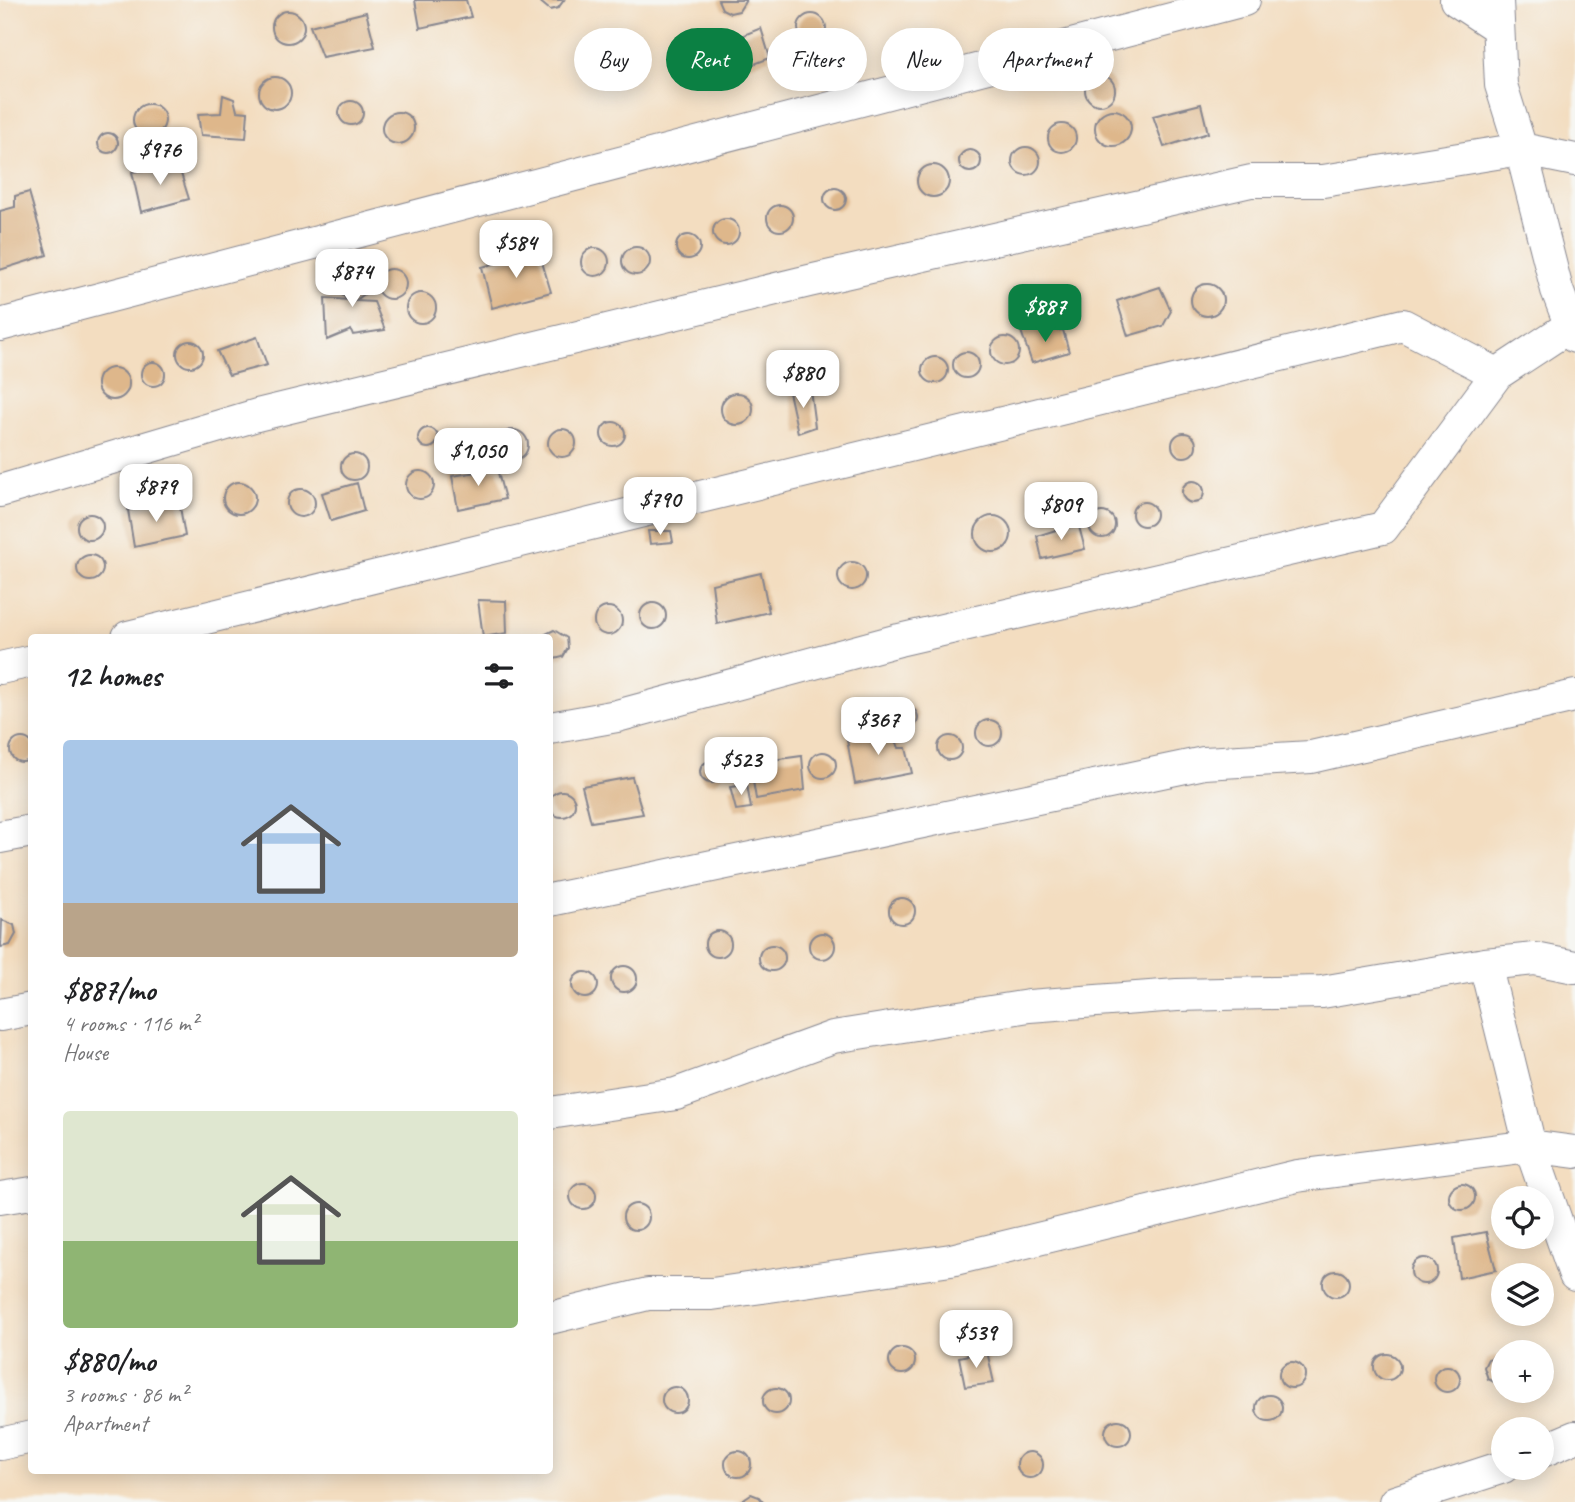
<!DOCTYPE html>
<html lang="en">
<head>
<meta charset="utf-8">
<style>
	body { margin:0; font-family:Caveat,sans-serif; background:#f2f2f2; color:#202124; height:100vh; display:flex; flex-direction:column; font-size:26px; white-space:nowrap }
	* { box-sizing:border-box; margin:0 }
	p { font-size:23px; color:#757577 }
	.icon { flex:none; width:38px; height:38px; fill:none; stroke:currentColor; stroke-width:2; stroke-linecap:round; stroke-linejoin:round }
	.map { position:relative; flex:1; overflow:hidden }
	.drawer { position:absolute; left:28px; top:634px; width:525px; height:840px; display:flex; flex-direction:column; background:#fff; border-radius:7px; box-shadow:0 4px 18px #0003 }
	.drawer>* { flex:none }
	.banner { position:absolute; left:574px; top:28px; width:665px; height:63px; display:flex; gap:14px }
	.fabs { position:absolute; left:1491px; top:1186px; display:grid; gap:14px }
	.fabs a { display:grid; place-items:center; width:63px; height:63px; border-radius:50%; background:#fff; box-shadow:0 4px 18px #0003; font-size:35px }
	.price { position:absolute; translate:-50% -60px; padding:0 16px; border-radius:14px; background:#fff; color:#222; font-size:23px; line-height:46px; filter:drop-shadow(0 2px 4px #0008) }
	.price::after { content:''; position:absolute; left:50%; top:42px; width:21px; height:16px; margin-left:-10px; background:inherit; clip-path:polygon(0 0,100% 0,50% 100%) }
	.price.current { background:#0b8043; color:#fff }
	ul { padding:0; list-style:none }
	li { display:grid; align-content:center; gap:14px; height:371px; padding:0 35px }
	li span { display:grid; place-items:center; height:217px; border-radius:7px; color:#555 }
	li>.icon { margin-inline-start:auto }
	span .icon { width:126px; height:126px; fill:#fffc; stroke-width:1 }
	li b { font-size:30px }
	h2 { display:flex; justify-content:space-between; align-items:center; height:84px; padding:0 35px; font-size:30px }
	.chip { padding:0 24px; border-radius:32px; background:#fff; box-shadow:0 4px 18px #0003; font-size:24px; line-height:63px }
	.chip.current { background:#0b8043; color:#fff }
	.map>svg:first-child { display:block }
</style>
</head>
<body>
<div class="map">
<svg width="1575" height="1502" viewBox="0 0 1575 1502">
	<rect width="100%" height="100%" fill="#f6f6f2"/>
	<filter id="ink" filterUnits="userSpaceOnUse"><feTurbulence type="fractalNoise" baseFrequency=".0143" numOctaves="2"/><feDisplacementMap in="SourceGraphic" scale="14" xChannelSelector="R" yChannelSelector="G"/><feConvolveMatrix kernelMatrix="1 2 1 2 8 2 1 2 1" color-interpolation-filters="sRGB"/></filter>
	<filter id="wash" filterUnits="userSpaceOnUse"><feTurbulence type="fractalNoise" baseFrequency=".00686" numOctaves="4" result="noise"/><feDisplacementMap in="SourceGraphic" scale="28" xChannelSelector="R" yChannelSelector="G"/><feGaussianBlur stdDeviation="1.57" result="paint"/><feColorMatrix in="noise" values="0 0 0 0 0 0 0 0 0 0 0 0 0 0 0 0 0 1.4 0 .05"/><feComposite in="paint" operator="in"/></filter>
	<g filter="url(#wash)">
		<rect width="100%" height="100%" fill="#f3ddc0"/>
		<g id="blocks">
			<path fill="#deb78b" d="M415,0H466L471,17L420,28Z
				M538,0H564L558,8L550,10Z
				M718,0H746L739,11L730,13L722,9Z
				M272 27a16 16 0 1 1 32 0a16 16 0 1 1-32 0Z
				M366,12L375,47L322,57L310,26Z
				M798 28a14 14 0 1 1 28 0a14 14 0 1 1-28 0Z
				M761,28L770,58L731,73L724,43Z
				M1085 90a15 15 0 1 1 30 0a15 15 0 1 1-30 0Z
				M259 93a16 16 0 1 1 32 0a16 16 0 1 1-32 0Z
				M223,95L234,99L237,111L248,112L246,138L201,135L198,114L221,113Z
				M339 113a12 12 0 1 1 24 0a12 12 0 1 1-24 0Z
				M133 120a16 16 0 1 1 32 0a16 16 0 1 1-32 0Z
				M1201,104L1208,133L1164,147L1153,116Z
				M1095 128a18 18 0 1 1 36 0a18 18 0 1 1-36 0Z
				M382 128a16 16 0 1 1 32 0a16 16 0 1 1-32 0Z
				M1048 138a14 14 0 1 1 28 0a14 14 0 1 1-28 0Z
				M98 143a10 10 0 1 1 20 0a10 10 0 1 1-20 0Z
				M1012 161a14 14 0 1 1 28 0a14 14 0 1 1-28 0Z
				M959 161a11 11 0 1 1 22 0a11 11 0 1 1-22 0Z
				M178,164L189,199L141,212L132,172Z
				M917 181a16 16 0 1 1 32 0a16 16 0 1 1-32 0Z
				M824 199a11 11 0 1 1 22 0a11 11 0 1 1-22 0Z
				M29,192L47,255L0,270V211L15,207V196Z
				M767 218a13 13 0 1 1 26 0a13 13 0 1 1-26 0Z
				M713 232a13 13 0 1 1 26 0a13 13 0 1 1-26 0Z
				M676 247a12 12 0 1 1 24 0a12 12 0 1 1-24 0Z
				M622 261a14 14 0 1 1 28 0a14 14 0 1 1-28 0Z
				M581 262a14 14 0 1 1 28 0a14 14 0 1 1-28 0Z
				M539,252L551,292L492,308L482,267Z
				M376 284a15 15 0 1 1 30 0a15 15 0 1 1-30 0Z
				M353,270L362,274L368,283L366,293L355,301L374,302L385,330L353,335L351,330L327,340L325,298L348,300L340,293L338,283L343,274Z
				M1191 300a16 16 0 1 1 32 0a16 16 0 1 1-32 0Z
				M1160,287L1171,311L1163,326L1128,336L1117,301Z
				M406 308a15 15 0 1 1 30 0a15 15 0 1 1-30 0Z
				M1063,330L1069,352L1032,363L1021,331Z
				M991 351a14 14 0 1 1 28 0a14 14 0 1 1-28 0Z
				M257,337L267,365L229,375L217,351Z
				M177 354a13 13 0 1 1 26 0a13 13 0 1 1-26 0Z
				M953 365a13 13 0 1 1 26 0a13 13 0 1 1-26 0Z
				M922 370a13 13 0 1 1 26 0a13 13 0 1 1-26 0Z
				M141 374a12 12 0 1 1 24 0a12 12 0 1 1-24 0Z
				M97 384a16 16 0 1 1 32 0a16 16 0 1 1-32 0Z
				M810,389L815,427L798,433L789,392Z
				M721 409a16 16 0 1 1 32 0a16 16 0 1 1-32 0Z
				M601 434a12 12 0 1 1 24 0a12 12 0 1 1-24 0Z
				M418 438a10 10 0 1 1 20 0a10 10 0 1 1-20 0Z
				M548 443a14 14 0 1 1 28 0a14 14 0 1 1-28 0Z
				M498 445a15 15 0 1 1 30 0a15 15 0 1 1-30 0Z
				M1172 445a12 12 0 1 1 24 0a12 12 0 1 1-24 0Z
				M341 467a13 13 0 1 1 26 0a13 13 0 1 1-26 0Z
				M497,469L505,499L458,509L452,476Z
				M406 485a14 14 0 1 1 28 0a14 14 0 1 1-28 0Z
				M1182 492a11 11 0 1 1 22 0a11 11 0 1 1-22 0Z
				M223 498a16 16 0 1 1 32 0a16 16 0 1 1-32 0Z
				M357,483L364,511L331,521L322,493Z
				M287 503a14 14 0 1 1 28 0a14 14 0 1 1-28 0Z
				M179,501L185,536L134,547L128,510Z
				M1132 514a12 12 0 1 1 24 0a12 12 0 1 1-24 0Z
				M1089 525a13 13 0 1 1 26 0a13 13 0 1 1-26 0Z
				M77 527a13 13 0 1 1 26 0a13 13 0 1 1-26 0Z
				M975 534a18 18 0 1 1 36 0a18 18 0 1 1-36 0Z
				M1078,523L1085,549L1042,559L1037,536Z
				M648,531H671L673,542L650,544Z
				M77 568a13 13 0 1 1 26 0a13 13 0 1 1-26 0Z
				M838 576a14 14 0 1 1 28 0a14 14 0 1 1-28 0Z
				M761,573L769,612L717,624L712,584Z
				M478,600L506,601L507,633L483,637Z
				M640 616a13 13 0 1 1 26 0a13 13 0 1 1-26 0Z
				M594 621a14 14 0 1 1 28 0a14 14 0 1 1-28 0Z
				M554,630L567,638L568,648L563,657L550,660V637H540Z
				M896 718a11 11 0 1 1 22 0a11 11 0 1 1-22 0Z
				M976 733a13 13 0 1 1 26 0a13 13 0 1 1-26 0Z
				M891,728L899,748H906L912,773L855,784L847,740Z
				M938 748a12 12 0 1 1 24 0a12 12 0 1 1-24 0Z
				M10 750a12 12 0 1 1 24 0a12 12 0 1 1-24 0Z
				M810 765a13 13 0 1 1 26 0a13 13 0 1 1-26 0Z
				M802,756L805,790L756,799L750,763Z
				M700 772a11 11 0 1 1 22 0a11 11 0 1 1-22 0Z
				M632,777L643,814L591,822L582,786Z
				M747,785L751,808L736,810L730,787Z
				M549 804a13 13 0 1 1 26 0a13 13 0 1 1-26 0Z
				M889 911a13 13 0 1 1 26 0a13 13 0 1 1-26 0Z
				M2,920L14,925L16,934L10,945L1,947Z
				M705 944a13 13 0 1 1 26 0a13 13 0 1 1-26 0Z
				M809 946a13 13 0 1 1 26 0a13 13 0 1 1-26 0Z
				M759 958a13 13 0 1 1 26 0a13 13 0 1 1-26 0Z
				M611 979a13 13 0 1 1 26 0a13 13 0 1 1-26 0Z
				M572 985a13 13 0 1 1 26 0a13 13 0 1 1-26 0Z
				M570 1196a13 13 0 1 1 26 0a13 13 0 1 1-26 0Z
				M1449 1197a13 13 0 1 1 26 0a13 13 0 1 1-26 0Z
				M623 1217a13 13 0 1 1 26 0a13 13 0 1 1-26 0Z
				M1486,1232L1496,1270L1459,1278L1454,1238Z
				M1411 1271a13 13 0 1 1 26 0a13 13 0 1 1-26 0Z
				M1323 1284a13 13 0 1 1 26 0a13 13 0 1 1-26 0Z
				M889 1361a13 13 0 1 1 26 0a13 13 0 1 1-26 0Z
				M987,1351L994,1383L965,1387L959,1357Z
				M1374 1367a13 13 0 1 1 26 0a13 13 0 1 1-26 0Z
				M1496,1356L1503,1358V1381L1496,1383L1488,1379L1484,1367L1488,1359Z
				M1279 1375a13 13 0 1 1 26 0a13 13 0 1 1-26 0Z
				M1434 1379a13 13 0 1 1 26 0a13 13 0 1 1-26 0Z
				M662 1400a13 13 0 1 1 26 0a13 13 0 1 1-26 0Z
				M763 1401a13 13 0 1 1 26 0a13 13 0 1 1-26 0Z
				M1256 1408a13 13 0 1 1 26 0a13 13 0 1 1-26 0Z
				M1105 1433a13 13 0 1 1 26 0a13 13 0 1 1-26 0Z
				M725 1464a13 13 0 1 1 26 0a13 13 0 1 1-26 0Z
				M1017 1465a13 13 0 1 1 26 0a13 13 0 1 1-26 0Z
				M751,1494L759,1497L763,1502H739Z"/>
		</g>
	</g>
	<g filter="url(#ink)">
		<use href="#blocks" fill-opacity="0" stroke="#87868f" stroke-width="2"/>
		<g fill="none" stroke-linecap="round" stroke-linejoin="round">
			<defs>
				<path id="minor" d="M1456,0L1497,27
					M1497,0L1501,85L1521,149L1575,160
					M0,325L1244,0
					M0,491L257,415L809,281L1251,181H1323L1521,149L1557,290L1575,337
					M128,637L1403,325L1497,374
					M0,668L32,661
					M550,728L617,716L899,640L1383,528L1497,374L1570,326
					M0,837L32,831
					M550,900L1204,763L1311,757L1575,696
					M1485,964L1530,1146L1575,1275
					M0,1015L32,1009
					M550,1113L676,1094L833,1037L1029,1006L1177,995L1322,992L1485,964L1535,959L1575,967
					M0,1198L32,1193
					M550,1318L648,1294H712L951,1260L1297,1176L1530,1146L1575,1152
					M0,1444L32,1437
					M1542,1451L1575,1437
					M1395,1502L1503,1467"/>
			</defs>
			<use href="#minor" stroke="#87868f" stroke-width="34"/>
			<use href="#minor" stroke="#fff" stroke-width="32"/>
		</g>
	</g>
</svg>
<div class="fabs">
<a><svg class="icon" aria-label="locate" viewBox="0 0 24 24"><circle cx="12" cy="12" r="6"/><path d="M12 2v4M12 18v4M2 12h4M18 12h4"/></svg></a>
<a><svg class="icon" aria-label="layers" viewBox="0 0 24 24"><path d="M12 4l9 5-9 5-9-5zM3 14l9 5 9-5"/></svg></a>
<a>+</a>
<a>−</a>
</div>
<b class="price" style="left:160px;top:187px">$976</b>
<b class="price" style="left:516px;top:280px">$584</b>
<b class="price" style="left:352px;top:309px">$874</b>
<b class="price current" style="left:1045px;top:344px">$887</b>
<b class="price" style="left:803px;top:410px">$880</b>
<b class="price" style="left:478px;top:488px">$1,050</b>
<b class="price" style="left:156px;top:524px">$879</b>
<b class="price" style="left:660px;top:537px">$790</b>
<b class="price" style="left:1061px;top:542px">$809</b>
<b class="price" style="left:878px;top:757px">$367</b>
<b class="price" style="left:741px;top:797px">$523</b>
<b class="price" style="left:976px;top:1370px">$539</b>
<div class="banner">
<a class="chip">Buy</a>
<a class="chip current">Rent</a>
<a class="chip">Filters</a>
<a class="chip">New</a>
<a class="chip">Apartment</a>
</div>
<section class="drawer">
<h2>12 homes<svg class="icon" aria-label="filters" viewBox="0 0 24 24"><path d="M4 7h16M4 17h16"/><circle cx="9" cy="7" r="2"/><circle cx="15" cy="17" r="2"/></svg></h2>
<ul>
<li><span style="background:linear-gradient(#a9c7e8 75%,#b9a48a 0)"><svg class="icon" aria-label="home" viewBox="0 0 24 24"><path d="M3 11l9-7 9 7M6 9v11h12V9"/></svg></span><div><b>$887/mo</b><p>4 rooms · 116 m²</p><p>House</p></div></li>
<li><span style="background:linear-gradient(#dfe7d0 60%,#8fb573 0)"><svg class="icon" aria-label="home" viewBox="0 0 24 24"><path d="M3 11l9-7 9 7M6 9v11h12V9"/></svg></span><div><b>$880/mo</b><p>3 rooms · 86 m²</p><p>Apartment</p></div></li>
</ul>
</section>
</div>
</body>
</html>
